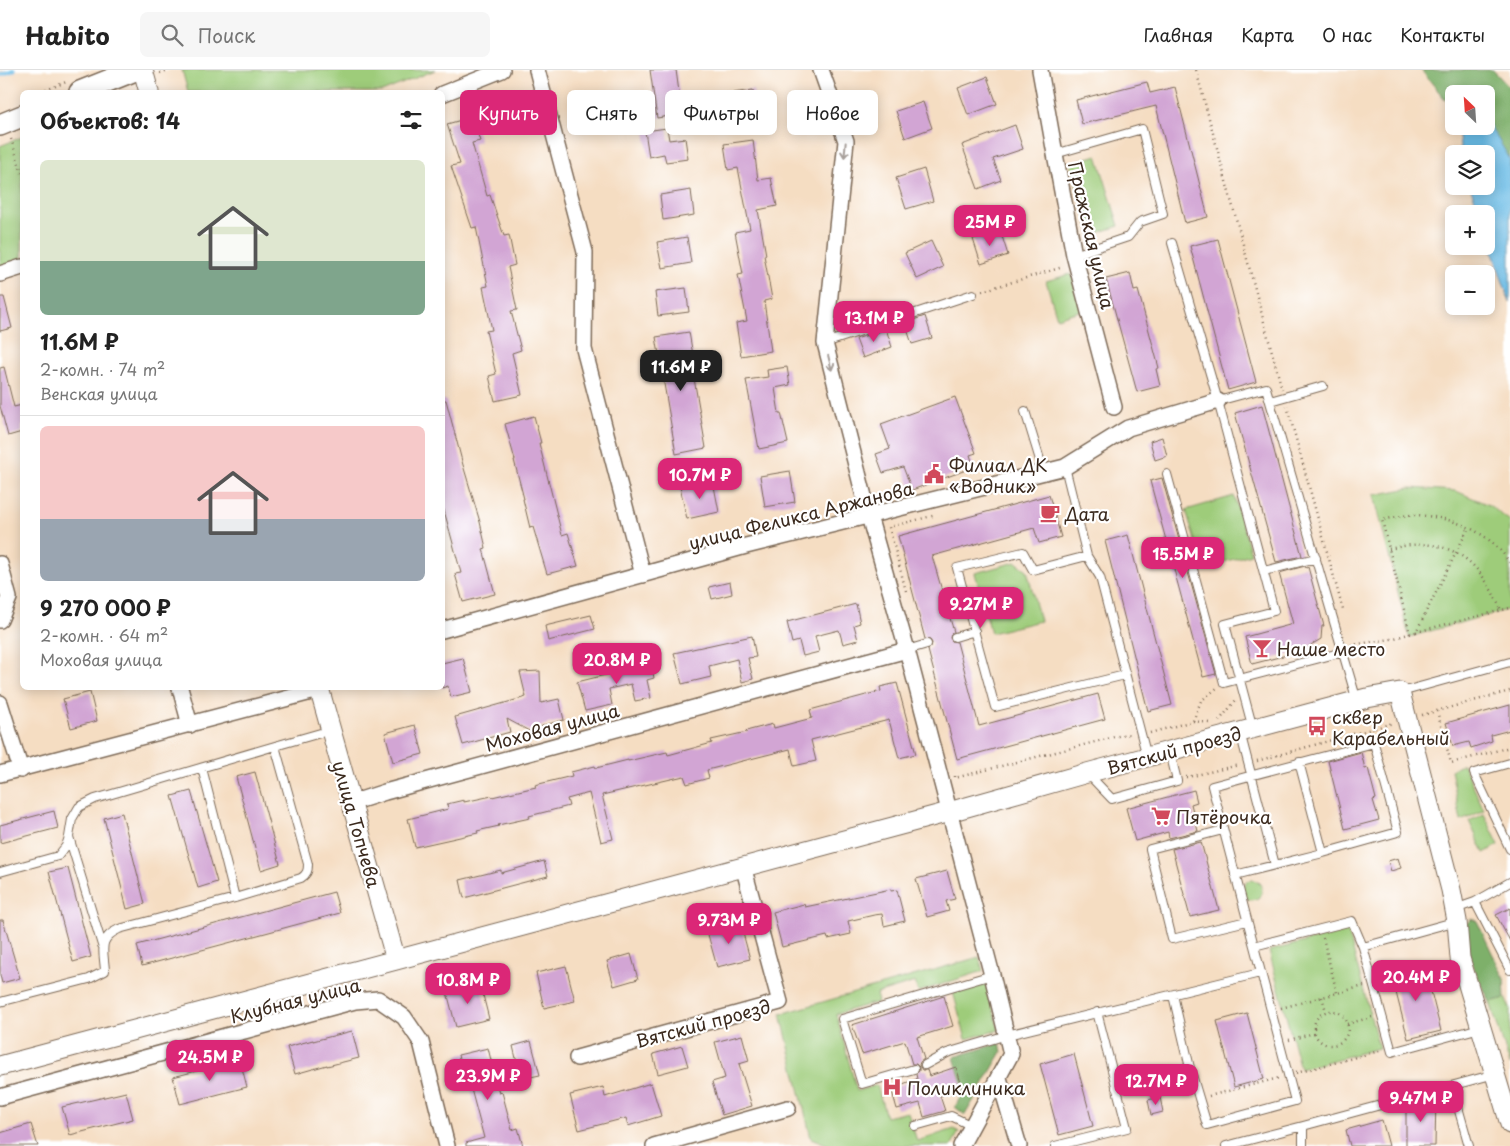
<!DOCTYPE html>
<html lang="ru">
<head>
<meta charset="utf-8">
<style>
	body { margin:0; font-family:"Playpen Sans",sans-serif; background:#f6f6f6; color:#222; height:100vh; display:flex; flex-direction:column; font-size:19px; white-space:nowrap }
	* { box-sizing:border-box; margin:0 }
	p { font-size:16px; color:#767676 }
	.icon { flex:none; width:28px; height:28px; fill:none; stroke:currentColor; stroke-width:2; stroke-linecap:round; stroke-linejoin:round }
	.map { position:relative; flex:1; overflow:hidden }
	.details { position:absolute; left:20px; top:20px; width:425px; height:600px; display:flex; flex-direction:column; background:#fff; border-radius:8px; box-shadow:0 2px 12px #0003 }
	.details>* { flex:none }
	.top-card { position:absolute; left:460px; top:20px; width:475px; height:45px; display:flex; gap:10px }
	.needle { width:32px; rotate:335deg }
	.controls { position:absolute; left:1445px; top:15px; display:grid; gap:10px }
	.controls a { display:grid; place-items:center; width:50px; height:50px; border-radius:8px; background:#fff; box-shadow:0 2px 12px #0003; font-size:25px }
	.price { position:absolute; translate:-50% -42px; padding:0 11px; border-radius:10px; background:#db2777; color:#fff; font-size:16px; line-height:32px; filter:drop-shadow(0 1px 2px #0008) }
	.price::after { content:''; position:absolute; left:50%; top:30px; width:15px; height:11px; margin-left:-8px; background:inherit; clip-path:polygon(0 0,100% 0,50% 100%) }
	.price.selected { background:#222; color:#fff }
	ul { padding:0; list-style:none }
	li { display:grid; align-content:center; gap:10px; height:265px; padding:0 20px }
	li+li { border-top:1px solid #e0e0e0 }
	li span { display:grid; place-items:center; height:155px; border-radius:8px; color:#555 }
	li>.icon { margin-inline-start:auto }
	span .icon { width:90px; height:90px; fill:#fffc; stroke-width:1 }
	li b { font-size:21px }
	h2 { display:flex; justify-content:space-between; align-items:center; height:60px; padding:0 20px; font-size:21px }
	.tag { padding:0 18px; border-radius:8px; background:#fff; box-shadow:0 2px 12px #0003; font-size:18px; line-height:45px }
	.tag.selected { background:#db2777; color:#fff }
	header { display:flex; align-items:center; gap:30px; box-sizing:border-box; height:70px; padding:0 25px; background:#fff; border-bottom:1px solid #e0e0e0 }
	header strong { font-size:24px }
	nav { display:flex; gap:28px; margin-inline-start:auto; font-size:18px }
	.search { width:350px; height:45px; background:#f6f6f6; display:flex; align-items:center; gap:12px; box-sizing:border-box; padding:0 18px; border-radius:8px; color:#767676; font-size:19px }
	.map>svg:first-child { display:block }
</style>
</head>
<body>
<header>
<strong>Habito</strong>
<div class="search"><svg class="icon" aria-label="search" viewBox="0 0 24 24"><circle cx="10" cy="10" r="6"/><path d="M15 15l6 6"/></svg>Поиск</div>
<nav><a>Главная</a><a>Карта</a><a>О нас</a><a>Контакты</a></nav>
</header>
<div class="map">
<svg width="1510" height="1076" viewBox="0 0 1510 1076">
	<rect width="100%" height="100%" fill="#fff"/>
	<filter id="ink" filterUnits="userSpaceOnUse"><feTurbulence type="fractalNoise" baseFrequency=".02" numOctaves="2"/><feDisplacementMap in="SourceGraphic" scale="10" xChannelSelector="R" yChannelSelector="G"/><feConvolveMatrix kernelMatrix="1 2 1 2 8 2 1 2 1" color-interpolation-filters="sRGB"/></filter>
	<filter id="wash" filterUnits="userSpaceOnUse"><feTurbulence type="fractalNoise" baseFrequency=".0096" numOctaves="4" result="noise"/><feDisplacementMap in="SourceGraphic" scale="20" xChannelSelector="R" yChannelSelector="G"/><feGaussianBlur stdDeviation="1.12" result="paint"/><feColorMatrix in="noise" values="0 0 0 0 0 0 0 0 0 0 0 0 0 0 0 0 0 1.4 0 .05"/><feComposite in="paint" operator="in"/></filter>
	<g filter="url(#wash)">
		<rect width="100%" height="100%" fill="#f5ddc2"/>
		<path fill="#9ecc7a" stroke="#6c7b4c" d="M182,0H435L382,22H188Z
			M22,67V193L0,199V76Z
			M1097,85L1119,156L1091,165L1070,93Z
			M1071,204L1082,240L1057,248L1046,211Z
			M1410,418L1456,421L1489,435L1510,451V539L1409,567L1374,425Z
			M1234,426L1251,484L1203,498L1186,440Z
			M1016,492L1027,500L1040,551L991,563L975,503Z
			M1463,694L1484,740L1461,751L1451,700Z
			M1484,744L1499,775L1484,783L1469,751Z
			M1242 820a10 10 0 1 1 20 0a10 10 0 1 1-20 0Z
			M1348,861L1379,978L1300,999L1269,881Z
			M979,887L983,901L918,922L915,912L876,924L878,932L836,944L857,1021L877,1015L886,1047L908,1042L917,1071L954,1059L959,1062L951,1076H831L811,1068L781,944Z
			M986,913L999,960L966,969L953,922Z
			M1505,928L1510,939V995L1490,932Z"/>
		<path fill="#7eb06a" stroke="#5c6d44" d="M1421,0H1493L1510,18V106L1486,56V24H1454V40Z
			M1471,849L1477,851L1504,908L1505,928L1490,932L1469,888L1465,855Z
			M1000,973L1002,982L965,1045L955,1037L964,1020L954,987Z"/>
		<path fill="#6abce6" stroke="#527382" d="M1486,49L1510,89V233L1486,163V144H1480L1470,116H1486V84H1461L1458,60L1456,56H1486Z"/>
		<g fill="none" stroke-linecap="round" stroke-linejoin="round">
			<path stroke="#6abce6" stroke-width="4" d="M0,5L14,0"/>
		</g>
		<g id="blocks">
			<path fill="#d2a5d4" d="M650,0H676L682,44L657,48Z
				M987,7L997,34L968,45L958,18Z
				M1147,12L1150,23L1175,17L1208,147L1185,153L1156,36L1082,54L1076,30Z
				M753,20L757,47L730,52L726,24Z
				M923,32L932,58L905,68L896,41Z
				M472,47L480,71L472,73L487,126L490,125L504,166L509,165L515,195L508,197L517,240L511,241L521,280L512,283L522,325L495,331L489,306L496,304L486,261L492,260L483,217L488,216L476,157L472,158L451,96L460,94L447,54Z
				M1015,55L1023,79L993,89L1001,110L978,119L962,75Z
				M667,58L669,70L685,68L688,89L666,92L664,84L649,87L645,61Z
				M753,70L758,110L771,108L777,136L758,140L766,185H764L772,229L764,231L771,281L741,286L736,253L747,251L738,205L743,204L735,162L750,159L738,98L728,100L724,74Z
				M924,99L933,131L906,139L896,108Z
				M691,120L694,145L663,150L660,125Z
				M1000,160L1008,185L981,194L973,169Z
				M687,167L691,193L662,198L657,172Z
				M1218,169L1256,312L1228,320L1190,176Z
				M931,171L943,197L917,209L905,183Z
				M1130,203L1134,221L1138,220L1159,298L1156,299L1160,316L1137,322L1106,209Z
				M686,218L689,242L658,246L655,222Z
				M0,227H4L12,258L0,261Z
				M925,246L932,268L912,274L905,253Z
				M886,259L892,277L863,288L856,269Z
				M689,262L694,291H691L706,378L676,384L656,267Z
				M4,297L14,337L22,335V362L8,366L0,336V298Z
				M787,297L790,315L775,318L779,343H781L788,373L759,379L746,310L768,307L767,300Z
				M955,327L976,383L970,385L974,397L912,420L903,397L883,403L876,384L890,379L881,354Z
				M442,330H446L463,395L480,452L486,478L483,479L495,524L463,532L455,504L461,503L442,433Z
				M1262,335L1302,486L1276,492L1235,343Z
				M534,346L541,373H539L562,465L568,463L578,496L547,504L533,457L530,458L523,429H524L514,390H515L505,354Z
				M1162,367L1167,386L1155,390L1150,371Z
				M790,401L795,432L765,437L760,406Z
				M1162,408L1216,604L1203,607L1150,411Z
				M713,411L719,442L687,449L680,417Z
				M1049,425L1061,467L1039,473L1034,458L932,486L954,562L951,564L950,568L952,571L957,572L979,656L1098,624L1105,649L957,689L928,580L931,577L932,573L930,570L925,569L898,466Z
				M1128,465L1172,635L1148,641L1105,471Z
				M1305,496L1306,498L1308,497L1324,556H1322L1321,569L1309,576L1310,579L1252,594L1245,567L1293,554L1279,503Z
				M730,512L732,524L712,529L709,517Z
				M856,534L860,553L854,555L858,570L843,574L839,560L815,566L819,582L803,586L799,571L792,573L787,552Z
				M591,545L595,559L548,571L545,556Z
				M752,566L756,587L748,588L753,609L742,612L737,589L709,596L711,607L682,614L674,583Z
				M463,588L472,622L451,627L448,616L442,618V593Z
				M650,588L654,608L647,610L651,628L635,631L631,614L609,619L612,635L585,641L577,612L622,601L620,595Z
				M540,601L541,633L559,629L564,650L544,655L531,662L507,649L510,662L463,675L455,647L526,627L520,602Z
				M897,613L916,684L899,688L889,650L811,670L816,691L794,696L790,679L707,700L709,708L687,714L684,706L602,725L613,769L601,772L589,723L567,729L569,736L529,746L530,748L498,755L499,756L477,761L478,763L415,777L408,749L448,739L447,734L464,730V732L492,726V727L536,717L535,715L572,706L571,702L595,696L596,698L628,690V691L667,682L668,685L712,673L711,670L747,662L746,661L773,654L774,658L812,648L810,640L881,621L880,617Z
				M90,622L97,651L71,658L63,629Z
				M1510,635V660L1491,665L1492,671L1471,678L1469,672L1453,676L1446,653Z
				M415,655L423,684L393,692L385,663Z
				M1361,682L1365,699L1368,698L1376,729L1373,730L1379,750L1345,759L1328,691Z
				M255,702L280,794L261,800L236,707Z
				M1194,720L1197,732L1191,734L1198,761L1169,768L1168,762L1135,771L1126,738Z
				M191,721L217,812L198,818L172,726Z
				M54,741L58,758L0,773V755Z
				M122,743L145,834L127,839L104,748Z
				M1201,772L1219,840L1190,847L1172,779Z
				M1398,788L1401,798L1391,801L1388,791Z
				M544,791L548,806L464,828L460,810L501,800V803Z
				M68,798L91,887L73,892L49,802Z
				M947,801L955,829L946,831L949,841L927,847L916,809Z
				M891,819V821L897,820L905,851L884,856L882,844L874,845L848,851L851,864L828,869L827,866L782,877L773,842L804,834L805,837Z
				M334,822L340,843L142,896L137,875Z
				M1510,838V871L1496,845Z
				M0,850H3L20,908L2,913L0,905Z
				M740,852L750,889L717,897L707,861Z
				M631,884L638,909L614,916L607,891Z
				M1424,894L1441,961L1408,969L1391,903Z
				M566,896L575,931L544,938L536,903Z
				M480,913L489,949L456,957L447,922Z
				M944,926L953,956L917,967L924,989L920,992L919,995L922,1000H927L929,1006L956,997L963,1019L940,1026L945,1041L924,1047L920,1033L897,1039L891,1018L917,1009L916,1004L919,1001V997L916,994H912L905,971L862,984L852,955Z
				M1247,943L1264,1009L1234,1017L1217,951Z
				M352,961L359,988L327,996V995L295,1004L287,977L313,970V971Z
				M742,965L749,991L739,994L752,1036L722,1045L712,1012L725,1008L715,972Z
				M531,971L540,1005L521,1009L513,976Z
				M682,976L688,996L658,1004L653,984Z
				M488,978L499,1023L502,1022L512,1060L518,1058L523,1076H466V1073L484,1068L471,1019L466,1020L458,985Z
				M1074,984L1093,1056L1059,1065L1040,994Z
				M240,990L247,1017L180,1034L173,1007Z
				M651,1013L661,1046L628,1056L626,1048L579,1060L570,1025L603,1017L605,1027Z
				M126,1022L133,1049L70,1065L62,1037Z
				M1436,1026L1435,1076H1406V1034Z
				M1160,1027L1163,1042L1151,1045L1148,1030Z
				M1382,1050L1389,1076H1350L1346,1060Z
				M31,1054L38,1076H0V1063Z"/>
		</g>
	</g>
	<g filter="url(#ink)">
		<use href="#blocks" fill-opacity="0" stroke="#7c6957" stroke-width="1"/>
		<g fill="none" stroke-linecap="round" stroke-linejoin="round">
			<defs>
				<path id="service" d="M1055,84L1142,59L1163,144L1140,152L1128,167L1074,185
					M1172,173L1218,331
					M825,273L973,224
					M1270,331L1323,316
					M1025,341L1044,403
					M1065,397L1087,486L1033,500L1023,482L957,498L995,637L1125,605
					M1167,404L1224,613L1343,582
					M1087,486L1100,507L1147,687
					M1264,501L1316,488
					M955,567L975,561
					M907,580L927,574
					M1401,622L1510,592
					M1253,659L1225,554L1274,541L1218,331L1266,318L1357,631
					M1240,662L1275,795
					M275,676L331,660
					M1510,693L1474,703L1510,779
					M202,698L235,828
					M1089,705L1112,729L1177,711L1170,682
					M1223,760L1150,779L1172,869L1247,851
					M69,767L102,875
					M0,802L58,786L66,776L69,767L72,749L79,737L95,729L275,676L308,794C308,801 307,804 301,808L235,828L119,859C97,869 104,881 105,901L89,909L0,932
					M1235,805L1323,783
					M1475,832L1510,900
					M1455,839L1475,832L1510,812
					M1457,851L1363,877L1392,982L1480,958
					M1254,876L1212,716L1374,673L1398,762L1323,783L1299,692
					M1173,925L1190,998L1207,1055L1295,1031L1254,876L1352,851L1363,877
					M925,995L947,983L1007,965L1260,903
					M914,999L862,1014L842,949L992,905
					M1452,1016L1469,1076
					M1116,1018L1190,998
					M915,1056L951,1046L972,1056
					M1055,1076L1127,1058L1097,942
					M1226,1076L1303,1056
					M1303,1076V1056L1495,1004"/>
				<path id="minor" d="M537,0L585,182L584,279L643,505
					M821,0L846,71L825,273L869,446L907,580L992,905L1011,984L961,1076
					M1040,0L1055,84L1074,185L1114,337
					M442,24L502,0
					M0,204L22,197
					M0,494L9,528L0,550
					M442,560L746,476L1065,397L1128,358L1218,331
					M180,618L190,655
					M0,633L21,700
					M0,704L319,620
					M351,733L385,722L907,580
					M577,988L780,932L743,796
					M999,1008L1019,1076
					M0,1027L355,931L378,929L404,947L421,972L447,1076
					M654,1076L788,1038"/>
				<path id="tertiary" d="M143,0L149,22
					M319,618L396,890
					M0,996L949,742L1087,703L1367,628L1400,622L1451,820L1457,851L1460,888L1510,1054"/>
				<path id="secondary" d="M80,22L135,0
					M0,55L22,46"/>
			</defs>
			<use href="#service" stroke="#7c6957" stroke-width="10"/>
			<use href="#minor" stroke="#7c6957" stroke-width="18"/>
			<use href="#tertiary" stroke="#7c6957" stroke-width="21"/>
			<use href="#secondary" stroke="#7c6957" stroke-width="24"/>
			<path stroke="#7c6957" stroke-width="2.5" stroke-dasharray="1 4" stroke-linecap="butt" d="M1196,0L1282,319
				M160,3L168,0
				M41,22L66,12
				M11,69L22,103
				M982,221L1063,197
				M1287,336L1343,540
				M1389,479C1402,476 1417,473 1431,475C1469,480 1487,508 1501,540
				M906,521L889,457L936,445
				M1416,562L1510,538
				M1410,564L1382,450C1392,448 1403,445 1413,445C1450,446 1489,460 1510,493
				M1351,575L1391,569L1416,562L1469,457
				M1437,641L1451,693L1510,677
				M1422,645L1510,621
				M1193,651L1209,653
				M1219,651L1236,630
				M1375,658L1393,653
				M1150,663L1193,651L1201,631L1217,618
				M1257,691L1375,658L1371,642
				M955,706V708L1126,664L1132,665
				M1186,707H1188L1239,695
				M1323,868L1337,923
				M1322,927L1326,941
				M1281,938L1364,916
				M1314 958a17 17 0 1 1 34 0a17 17 0 1 1-34 0Z
				M1347,954L1372,947
				M1289,970L1314,963
				M1296,1003L1383,980
				M1209,1026L1279,1008"/>
			<use href="#service" stroke="#fff" stroke-width="8"/>
			<use href="#minor" stroke="#fff" stroke-width="15"/>
			<use href="#tertiary" stroke="#fff" stroke-width="19"/>
			<use href="#secondary" stroke="#fff" stroke-width="21"/>
		</g>
		<defs><path id="oneway-shaft" d="M-6 0H5M1.5-3L5.5 0L1.5 3" fill="none" stroke-width="1.6" stroke-linecap="round" stroke-linejoin="round" transform="scale(1.25)"/></defs>
		<g stroke="#a79f9a">
			<use href="#oneway-shaft" transform="translate(845 80) rotate(95)"/>
			<use href="#oneway-shaft" transform="translate(830 293) rotate(76)"/>
		</g>
	</g>
	<defs>
		<symbol id="civic-bare" viewBox="-9 -9 18 18"><path d="M-.6-6.5H3V-4.5H.6V-3L4-1V1h2V6H-6V1h2V-1L-.6-3ZM-1.2 2.5V6h2.4V2.5Z" fill="#d1495b" stroke="#fff" stroke-width="2.5" paint-order="stroke"/></symbol>
		<symbol id="cafe-bare" viewBox="-9 -9 18 18"><path d="M-5.5-4.5H6V0H3Q3 3.5 0 3.5H-2.5Q-5.5 3.5-5.5 0ZM3-3.2v2h1.7v-2ZM-6 4.5H4V6H-6Z" fill="#d1495b" stroke="#fff" stroke-width="2.5" paint-order="stroke"/></symbol>
		<symbol id="bar-bare" viewBox="-9 -9 18 18"><path d="M-6-5H6L.8 .8V4.5H3.5V6h-7V4.5H-.8V.8Z" fill="#d1495b" stroke="#fff" stroke-width="2.5" paint-order="stroke"/></symbol>
		<symbol id="bus-bare" viewBox="-9 -9 18 18"><path d="M-5-6H5V4H4V6H2V4H-2V6H-4V4H-5ZM-3.5-4V0h7V-4ZM-3.5 1.2v1.5H-2V1.2ZM2 1.2v1.5H3.5V1.2Z" fill="#d1495b" stroke="#fff" stroke-width="2.5" paint-order="stroke"/></symbol>
		<symbol id="supermarket-bare" viewBox="-9 -9 18 18"><path d="M-6-5.5h2.5l.6 2H6L4.5 2H-2.5L-4.4-4H-6ZM-1.5 3.2a1.3 1.3 0 1 0 .1 0ZM3 3.2a1.3 1.3 0 1 0 .1 0Z" fill="#d1495b" stroke="#fff" stroke-width="2.5" paint-order="stroke"/></symbol>
		<symbol id="hospital-bare" viewBox="-9 -9 18 18"><path d="M-5-5h3v3.5h4V-5h3V5h-3V1.5h-4V5h-3Z" fill="#d1495b" stroke="#fff" stroke-width="2.5" paint-order="stroke"/></symbol>
	</defs>
	<g fill-rule="evenodd">
		<use href="#civic-bare" x="920" y="390" width="28" height="28"/>
		<use href="#cafe-bare" x="1036" y="429" width="28" height="28"/>
		<use href="#bar-bare" x="1248" y="564" width="28" height="28"/>
		<use href="#bus-bare" x="1303" y="642" width="28" height="28"/>
		<use href="#supermarket-bare" x="1147" y="732" width="28" height="28"/>
		<use href="#hospital-bare" x="878" y="1003" width="28" height="28"/>
	</g>
	<g text-anchor="middle" dominant-baseline="central" stroke-width="4.5" stroke-linejoin="round" paint-order="stroke">
		<g font-size="18" fill="#3b2a1e" stroke="#fff">
			<text transform="translate(1092 165) rotate(77)">Пражская улица</text>
			<text transform="translate(801 445) rotate(-14)">улица Феликса Аржанова</text>
			<text transform="translate(552 657) rotate(-15)">Моховая улица</text>
			<text transform="translate(1174 680) rotate(-15)">Вятский проезд</text>
			<text transform="translate(357 754) rotate(74)">улица Топчева</text>
			<text transform="translate(295 930) rotate(-14)">Клубная улица</text>
			<text transform="translate(703 953) rotate(-15)">Вятский проезд</text>
		</g>
		<g font-size="18" fill="#3b2a1e" stroke="#fff" text-anchor="start">
			<text x="949" y="394">Филиал ДК<tspan x="949" dy="21">«Водник»</tspan></text>
			<text x="1065" y="443">Дата</text>
			<text x="1277" y="578">Наше место</text>
			<text x="1332" y="646">сквер<tspan x="1332" dy="21">Карабельный</tspan></text>
			<text x="1176" y="746">Пятёрочка</text>
			<text x="907" y="1017">Поликлиника</text>
		</g>
	</g>
</svg>
<div class="controls">
<a><svg class="needle" viewBox="-14 -14 28 28"><path d="M0-13l5 13h-10z" fill="#e53935"/><path d="M0 13l5-13h-10z" fill="#767676"/></svg></a>
<a><svg class="icon" aria-label="layers" viewBox="0 0 24 24"><path d="M12 4l9 5-9 5-9-5zM3 14l9 5 9-5"/></svg></a>
<a>+</a>
<a>−</a>
</div>
<b class="price" style="left:990px;top:177px">25M ₽</b>
<b class="price" style="left:874px;top:273px">13.1M ₽</b>
<b class="price selected" style="left:681px;top:322px">11.6M ₽</b>
<b class="price" style="left:700px;top:430px">10.7M ₽</b>
<b class="price" style="left:1183px;top:509px">15.5M ₽</b>
<b class="price" style="left:981px;top:559px">9.27M ₽</b>
<b class="price" style="left:617px;top:615px">20.8M ₽</b>
<b class="price" style="left:729px;top:875px">9.73M ₽</b>
<b class="price" style="left:1416px;top:932px">20.4M ₽</b>
<b class="price" style="left:468px;top:935px">10.8M ₽</b>
<b class="price" style="left:210px;top:1012px">24.5M ₽</b>
<b class="price" style="left:488px;top:1031px">23.9M ₽</b>
<b class="price" style="left:1156px;top:1036px">12.7M ₽</b>
<b class="price" style="left:1421px;top:1053px">9.47M ₽</b>
<div class="top-card">
<a class="tag selected">Купить</a>
<a class="tag">Снять</a>
<a class="tag">Фильтры</a>
<a class="tag">Новое</a>
</div>
<section class="details">
<h2>Объектов: 14<svg class="icon" aria-label="filters" viewBox="0 0 24 24"><path d="M4 7h16M4 17h16"/><circle cx="9" cy="7" r="2"/><circle cx="15" cy="17" r="2"/></svg></h2>
<ul>
<li><span style="background:linear-gradient(#dfe7d0 65%,#7fa58c 0)"><svg class="icon" aria-label="home" viewBox="0 0 24 24"><path d="M3 11l9-7 9 7M6 9v11h12V9"/></svg></span><div><b>11.6M ₽</b><p>2-комн. · 74 m²</p><p>Венская улица</p></div></li>
<li><span style="background:linear-gradient(#f6c9c9 60%,#9aa5b1 0)"><svg class="icon" aria-label="home" viewBox="0 0 24 24"><path d="M3 11l9-7 9 7M6 9v11h12V9"/></svg></span><div><b>9 270 000 ₽</b><p>2-комн. · 64 m²</p><p>Моховая улица</p></div></li>
</ul>
</section>
</div>
</body>
</html>
